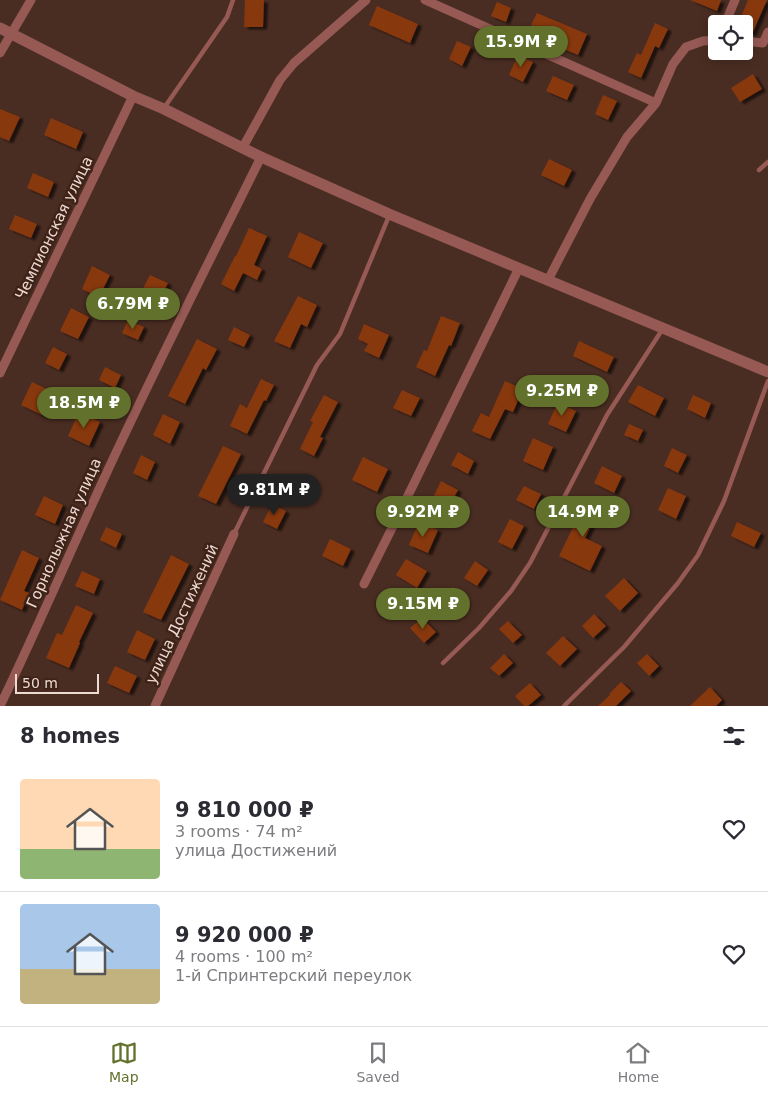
<!DOCTYPE html>
<html lang="en">
<head>
<meta charset="utf-8">
<style>
	body { margin:0; font-family:"DejaVu Sans",sans-serif; background:#f7f7f7; color:#2b2b33; height:100vh; display:flex; flex-direction:column; font-size:19px; white-space:nowrap }
	* { box-sizing:border-box; margin:0 }
	p { font-size:16px; color:#7c7c81 }
	.icon { flex:none; width:28px; height:28px; fill:none; stroke:currentColor; stroke-width:2; stroke-linecap:round; stroke-linejoin:round }
	.map { position:relative; height:706px; overflow:hidden }
	.side { display:flex; flex-direction:column; background:#fff; flex:1 }
	.side>* { flex:none }
	.fabs { position:absolute; left:708px; top:15px; display:grid; gap:10px }
	.fabs a { display:grid; place-items:center; width:45px; height:45px; border-radius:5px; background:#fff; box-shadow:0 2px 12px #0003; font-size:25px }
	.scale { position:absolute; left:15px; bottom:12px; width:84px; box-sizing:border-box; padding-left:5px; border:2px solid #eddad3; border-top:0; font-size:14px; line-height:18px; white-space:nowrap; color:#eddad3; -webkit-text-stroke:4px #3f2318; paint-order:stroke }
	.price { position:absolute; translate:-50% -42px; padding:0 11px; border-radius:18px; background:#62722c; color:#fff; font-size:16px; line-height:32px; filter:drop-shadow(0 1px 2px #0008) }
	.price::after { content:''; position:absolute; left:50%; top:30px; width:15px; height:11px; margin-left:-8px; background:inherit; clip-path:polygon(0 0,100% 0,50% 100%) }
	.price.current { background:#222; color:#fff }
	ul { padding:0; list-style:none }
	li { display:flex; align-items:center; gap:15px; height:125px; padding:0 20px }
	li+li { border-top:1px solid #e1e1e2 }
	li span { display:grid; place-items:center; flex:none; width:140px; height:100px; border-radius:5px; color:#555 }
	li>.icon { margin-inline-start:auto }
	span .icon { width:60px; height:60px; fill:#fffc; stroke-width:1 }
	li b { font-size:21px }
	h2 { display:flex; justify-content:space-between; align-items:center; height:60px; padding:0 20px; font-size:21px }
	.menu { display:flex; justify-content:space-around; align-items:center; height:70px; border-top:1px solid #e1e1e2; background:#fff; font-size:14px; color:#7c7c81 }
	.menu a { display:grid; justify-items:center; gap:2px }
	.menu .current { color:#62722c }
	.map>svg:first-child { display:block }
</style>
</head>
<body>
<div class="map">
<svg width="768" height="706" viewBox="0 0 768 706">
	<defs>
		<filter id="shadow"><feDropShadow dx="4" dy="2.5" stdDeviation="1" flood-color="#0009"/></filter>
	</defs>
	<rect width="100%" height="100%" fill="#4a2d22"/>
	<path fill="#883711" filter="url(#shadow)" d="M245,0H264L263,27H244Z
		M690,0H721L717,11Z
		M748,0H767L752,34L744,30V24H738Z
		M497,2L511,8L506,22L491,16Z
		M377,6L418,24L410,43L369,25Z
		M537,13L587,34L578,55L556,46L560,38L531,25Z
		M655,23L668,29L659,48L655,46L641,78L628,72L637,53L641,55Z
		M457,41L471,47L462,66L449,59Z
		M518,55L533,62L523,82L509,75Z
		M753,74L762,89L740,102L731,88Z
		M553,76L574,85L567,100L546,91Z
		M603,95L617,101L608,120L595,114Z
		M0,109L20,117L9,141L0,137Z
		M51,118L83,132L76,149L44,135Z
		M549,159L572,170L564,186L541,175Z
		M33,173L54,182L48,197L27,188Z
		M15,215L37,224L31,238L9,229Z
		M249,228L267,236L254,265L262,269L257,280L243,273L234,291L221,284L235,256H236Z
		M299,232L323,243L311,268L288,257Z
		M92,266L110,275L99,297L82,289Z
		M150,275L168,283L154,311L136,302Z
		M298,296L317,305L307,327L301,324L290,348L274,341Z
		M71,308L89,317L78,339L60,331Z
		M441,316L460,323L451,346L449,345L435,376L416,367L424,350L427,351Z
		M128,320L144,327L138,340L122,333Z
		M364,324L389,335L379,358L364,351L368,344L358,339Z
		M234,327L250,335L244,347L228,340Z
		M197,339L217,349L206,370L203,368L185,404L168,396Z
		M579,341L614,357L607,372L573,356Z
		M53,347L67,354L59,370L45,363Z
		M105,367L121,375L115,388L99,380Z
		M261,379L274,385L266,401L264,400L247,434L230,426L240,404L247,408Z
		M505,381L523,389L513,412L505,409L490,439L472,431L481,413L489,417Z
		M32,382L53,392L42,415L21,405Z
		M638,385L664,398L655,416L628,402Z
		M402,390L420,398L411,416L393,408Z
		M324,395L338,402L320,437L323,438L314,456L300,449L313,422L310,421Z
		M693,395L711,403L705,418L687,409Z
		M558,402L576,411L566,432L548,424Z
		M79,412L100,422L89,446L68,436Z
		M163,414L180,422L170,444L153,435Z
		M629,424L643,430L638,441L624,435Z
		M533,438L553,447L543,470L523,461Z
		M223,446L241,454L216,504L198,496Z
		M672,448L687,455L678,473L664,466Z
		M458,452L474,461L468,474L451,465Z
		M141,455L155,462L147,480L133,473Z
		M363,457L388,469L377,492L352,480Z
		M602,466L622,476L614,493L594,483Z
		M441,481L458,490L444,516L428,508Z
		M524,486L541,494L534,509L516,500Z
		M668,488L686,496L676,519L658,510Z
		M44,496L63,505L55,524L35,515Z
		M586,497L601,505L585,538L602,546L590,571L559,556L578,517L576,516Z
		M272,504L286,511L277,529L263,522Z
		M510,519L524,526L512,549L498,542Z
		M419,522L438,530L428,553L409,545Z
		M737,522L761,533L754,547L731,536Z
		M106,527L122,534L116,548L100,540Z
		M330,539L351,549L343,566L322,556Z
		M22,550L39,558L24,591L29,593L22,610L0,600Z
		M171,555L189,564L161,620L143,612Z
		M406,559L427,571L417,588L396,575Z
		M475,561L488,570L477,586L464,578Z
		M82,571L100,579L94,594L75,586Z
		M624,578L638,593L620,611L605,596Z
		M453,587L467,602L455,613L442,598Z
		M76,605L93,613L79,642L80,643L69,668L46,658L57,633L62,635Z
		M594,614L606,626L593,638L582,626Z
		M422,618L436,632L424,643L410,628Z
		M508,621L522,635L513,643L499,629Z
		M137,630L155,639L145,660L127,652Z
		M563,636L577,649L560,666L546,653Z
		M504,654L513,663L499,676L490,668Z
		M647,654L659,666L649,676L637,663Z
		M115,666L137,676L129,693L107,683Z
		M621,682L631,691L616,706H598L610,695L609,694Z
		M530,683L541,695L528,706H524L515,696Z
		M710,687L722,700L716,706H690Z"/>
	<g fill="none" stroke-linecap="round" stroke-linejoin="round">
		<path stroke="#965954" stroke-width="4.5" d="M164,108L227,17L233,0
			M759,170L768,162
			M234,534L317,365L340,334L389,216
			M443,663L479,628L511,591L530,563L607,415L662,330
			M564,706L624,647L678,583L698,555L724,501L768,381"/>
		<path stroke="#965954" stroke-width="9" d="M425,0L656,103
			M725,24L735,0
			M744,41L763,43L768,32
			M0,53L31,0
			M243,147L280,80L294,63L366,0
			M548,280L590,199L627,137L656,103L673,64L686,47L703,41L716,40
			M0,373L133,96
			M364,584L399,514L519,268
			M0,706C37,629 71,550 107,472C156,366 209,262 261,157
			M155,706L234,534"/>
		<path stroke="#965954" stroke-width="11" d="M0,28L133,96L164,109L261,157L389,214L768,372"/>
	</g>
	<g text-anchor="middle" dominant-baseline="central" stroke-width="5" stroke-linejoin="round" paint-order="stroke">
		<g font-size="15" fill="#eddad3" stroke="#3f2318">
			<text transform="translate(54 228) rotate(-64)">Чемпионская улица</text>
			<text transform="translate(64 533) rotate(-66)">Горнолыжная улица</text>
			<text transform="translate(182 614) rotate(-65)">улица Достижений</text>
		</g>
	</g>
</svg>
<div class="fabs">
<a><svg class="icon" aria-label="locate" viewBox="0 0 24 24"><circle cx="12" cy="12" r="6"/><path d="M12 2v4M12 18v4M2 12h4M18 12h4"/></svg></a>
</div>
<div class="scale">50 m</div>
<b class="price" style="left:521px;top:68px">15.9M ₽</b>
<b class="price" style="left:133px;top:330px">6.79M ₽</b>
<b class="price" style="left:562px;top:417px">9.25M ₽</b>
<b class="price" style="left:84px;top:429px">18.5M ₽</b>
<b class="price current" style="left:274px;top:516px">9.81M ₽</b>
<b class="price" style="left:423px;top:538px">9.92M ₽</b>
<b class="price" style="left:583px;top:538px">14.9M ₽</b>
<b class="price" style="left:423px;top:630px">9.15M ₽</b>
</div>
<section class="side">
<h2>8 homes<svg class="icon" aria-label="filters" viewBox="0 0 24 24"><path d="M4 7h16M4 17h16"/><circle cx="9" cy="7" r="2"/><circle cx="15" cy="17" r="2"/></svg></h2>
<ul>
<li><span style="background:linear-gradient(#ffd9b3 70%,#8fb573 0)"><svg class="icon" aria-label="home" viewBox="0 0 24 24"><path d="M3 11l9-7 9 7M6 9v11h12V9"/></svg></span><div><b>9 810 000 ₽</b><p>3 rooms · 74 m²</p><p>улица Достижений</p></div><svg class="icon" aria-label="heart" viewBox="0 0 24 24"><path d="M12 20l-8-8c-3-5 5-10 8-4 3-6 11-1 8 4z"/></svg></li>
<li><span style="background:linear-gradient(#a9c7e8 65%,#c2b280 0)"><svg class="icon" aria-label="home" viewBox="0 0 24 24"><path d="M3 11l9-7 9 7M6 9v11h12V9"/></svg></span><div><b>9 920 000 ₽</b><p>4 rooms · 100 m²</p><p>1-й Спринтерский переулок</p></div><svg class="icon" aria-label="heart" viewBox="0 0 24 24"><path d="M12 20l-8-8c-3-5 5-10 8-4 3-6 11-1 8 4z"/></svg></li>
</ul>
</section>
<nav class="menu">
<a class="current"><svg class="icon" aria-label="map" viewBox="0 0 24 24"><path d="M3 6l6-2 6 2 6-2v14l-6 2-6-2-6 2zM9 4v14M15 6v14"/></svg>Map</a>
<a><svg class="icon" aria-label="saved" viewBox="0 0 24 24"><path d="M7 4h10v16l-5-4-5 4z"/></svg>Saved</a>
<a><svg class="icon" aria-label="home" viewBox="0 0 24 24"><path d="M3 11l9-7 9 7M6 9v11h12V9"/></svg>Home</a>
</nav>
</body>
</html>
